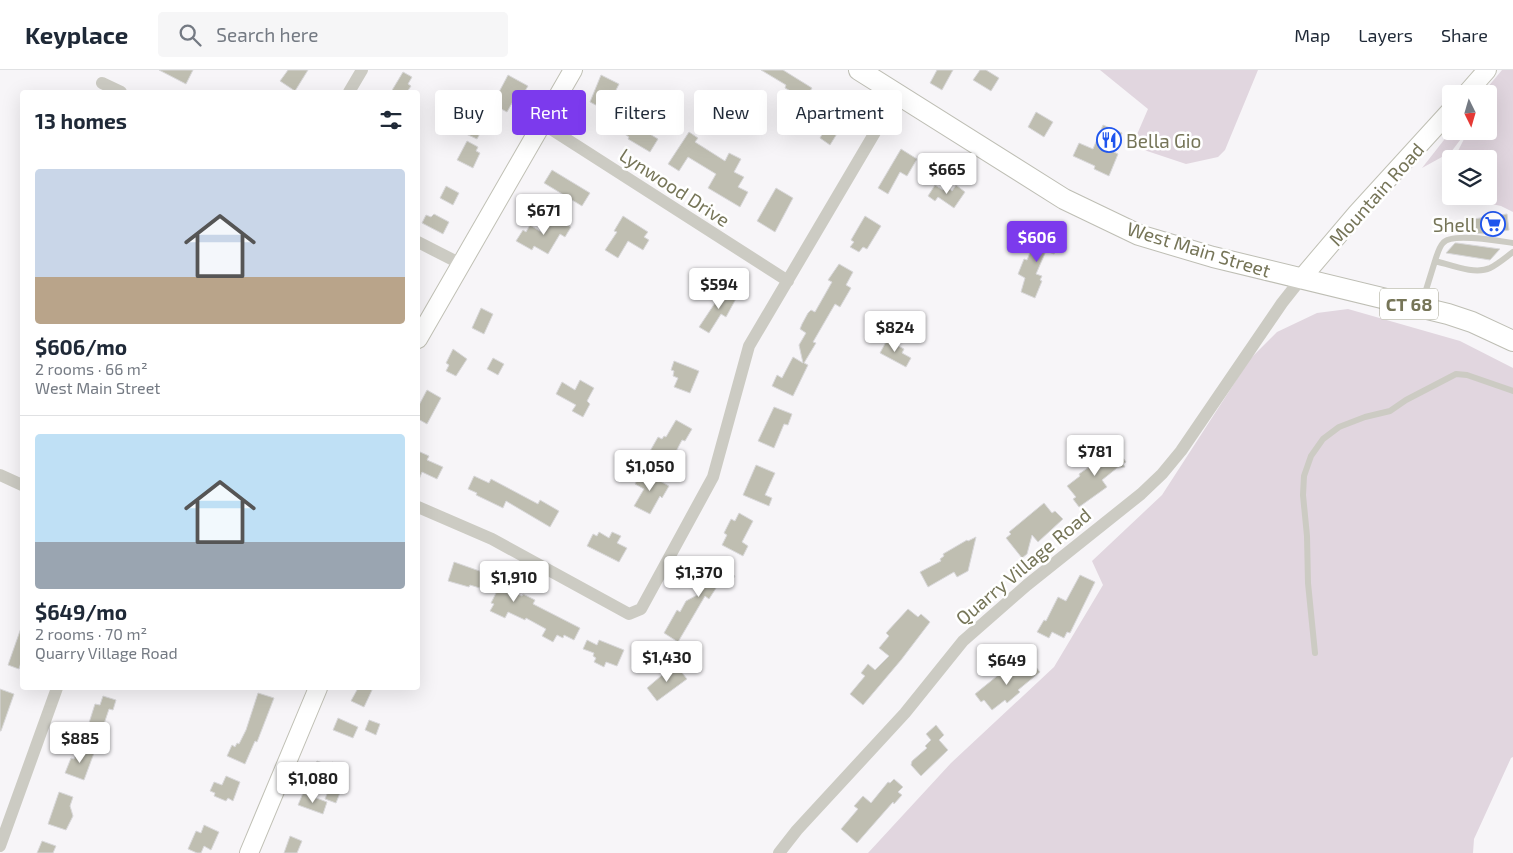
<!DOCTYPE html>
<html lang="en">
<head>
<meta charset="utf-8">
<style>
	body { margin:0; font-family:"Exo 2",sans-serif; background:#f6f6f7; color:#1f2937; height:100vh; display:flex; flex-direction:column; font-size:19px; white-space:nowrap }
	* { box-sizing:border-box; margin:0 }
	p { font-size:16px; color:#747a83 }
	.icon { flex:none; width:28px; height:28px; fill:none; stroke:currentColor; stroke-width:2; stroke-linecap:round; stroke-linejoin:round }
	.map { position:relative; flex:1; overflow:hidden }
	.drawer { position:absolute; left:20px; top:20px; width:400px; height:600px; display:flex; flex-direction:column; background:#fff; border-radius:5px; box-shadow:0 5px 20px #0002 }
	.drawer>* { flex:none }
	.hud { position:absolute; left:435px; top:20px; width:475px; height:45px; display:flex; gap:10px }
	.needle { width:32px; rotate:175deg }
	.controls { position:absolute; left:1442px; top:15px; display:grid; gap:10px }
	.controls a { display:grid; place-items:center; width:55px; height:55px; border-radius:5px; background:#fff; box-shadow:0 5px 20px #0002; font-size:25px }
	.price { position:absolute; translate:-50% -42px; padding:0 11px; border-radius:5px; background:#fff; color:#222; font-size:16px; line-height:32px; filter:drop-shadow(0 1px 2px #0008) }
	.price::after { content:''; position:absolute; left:50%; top:30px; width:15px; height:11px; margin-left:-8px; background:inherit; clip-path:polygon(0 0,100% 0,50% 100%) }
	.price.current { background:#7c3aed; color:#fff }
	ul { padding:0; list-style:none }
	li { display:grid; align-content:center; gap:10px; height:265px; padding:0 15px }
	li+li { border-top:1px solid #e0e1e3 }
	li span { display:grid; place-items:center; height:155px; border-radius:5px; color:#555 }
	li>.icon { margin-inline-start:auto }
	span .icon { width:90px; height:90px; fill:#fffc; stroke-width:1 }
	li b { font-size:21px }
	h2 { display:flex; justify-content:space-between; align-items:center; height:60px; padding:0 15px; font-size:21px }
	.pill { padding:0 18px; border-radius:5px; background:#fff; box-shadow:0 5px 20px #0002; font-size:18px; line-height:45px }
	.pill.current { background:#7c3aed; color:#fff }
	header { display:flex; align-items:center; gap:30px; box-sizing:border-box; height:70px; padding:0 25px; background:#fff; border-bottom:1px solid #e0e1e3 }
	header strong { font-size:24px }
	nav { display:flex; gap:28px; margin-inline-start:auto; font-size:18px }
	.search { width:350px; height:45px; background:#f6f6f7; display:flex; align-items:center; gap:12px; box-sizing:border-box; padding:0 18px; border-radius:5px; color:#747a83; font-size:19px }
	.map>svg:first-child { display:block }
</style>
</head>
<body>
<header>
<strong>Keyplace</strong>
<div class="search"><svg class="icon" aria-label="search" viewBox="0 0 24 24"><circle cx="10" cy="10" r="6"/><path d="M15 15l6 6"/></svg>Search here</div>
<nav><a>Map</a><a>Layers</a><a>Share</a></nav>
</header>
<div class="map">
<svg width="1513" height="783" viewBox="0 0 1513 783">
	<rect width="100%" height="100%" fill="#f7f5f8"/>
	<path fill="#e1d6df" d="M1100,0H1258L1225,80L1218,87L1186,94L1132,76L1148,39Z
		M1502,0H1513V142L1501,136L1455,126H1489V89H1454L1468,61H1489V24H1482Z
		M1451,61H1467L1451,82L1422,98Z
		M1348,239L1460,271L1513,298V687L1511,688L1474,769L1473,783H868L951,693L1054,597L1103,515L1092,491L1162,425L1250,289L1277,262L1317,243Z"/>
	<path fill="#bfbeb1" stroke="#d9d8da" d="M159,0H193L186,14Z
		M288,0H308L295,21L280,11Z
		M761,0H783L812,18L805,29L785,18L786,15Z
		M937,0H953L942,20L930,13Z
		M980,0H986L999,8L991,21L973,10Z
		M403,2L412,7L408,14L411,16L407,22H391Z
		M508,5L528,16L522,26L518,24L516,26L507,42L488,32L494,22L498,24Z
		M601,5L619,14L610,32L612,33L607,41L590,32Z
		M828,28L836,33L832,40L846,49L830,75L820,68L828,54L821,50L822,48L818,45Z
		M1036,42L1053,52L1044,67L1028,57Z
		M627,50L658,69L650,82L628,69L629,67L620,61Z
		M472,53L483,58L477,69L466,64Z
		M1103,55L1122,63L1114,82L1118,84L1109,106L1094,99L1095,96L1073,86L1079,73L1093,79Z
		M689,62L698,68L695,72L725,91L729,83L741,89L734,102L744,107L738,117L748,122L740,137L708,118L716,104L688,87L679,101L668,94Z
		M467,71L478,77L476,81L480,83L473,98L457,90Z
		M901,79L917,89L907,106L900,102L888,124L878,118Z
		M552,100L590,123L582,136L544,113Z
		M935,115L943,120L946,116L952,121L956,115L965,122L954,138L938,127L935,131L928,126Z
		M446,116L459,123L453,135L440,128Z
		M776,118L793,128L775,162L757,151Z
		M434,144L449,152L443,164L422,153L426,145L431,147Z
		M1507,144L1509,160L1484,164L1475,163L1473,149Z
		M553,146L571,157L565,167L560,164L548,184L534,176L532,180L516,171L523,160L526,162L530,155L543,163Z
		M623,146L648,162L644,167L649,170L643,180L628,171L618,188L605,180L617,162L614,161Z
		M865,146L881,156L867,179L863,177L859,182L850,177L854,172L851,170Z
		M1039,161L1060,169L1054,184L1046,181L1036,204L1042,206L1040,210L1042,211L1035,228L1021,222L1025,208L1018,204L1024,189L1027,190Z
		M1455,173H1457L1500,179L1490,190L1446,183Z
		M839,194L853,202L846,215L851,218L840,237L835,234L813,272L816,273L804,293L808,295L793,326L772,316L777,305L782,308L793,287L803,293L799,275L806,263L800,259L802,254L808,243L811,240L815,242L832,212L828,210Z
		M725,218L738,225L726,247L721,244L709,263L699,257Z
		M481,238L493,244L484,264L472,258Z
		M887,270L904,279L902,283L911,288L906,297L880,283Z
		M453,279L467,289L456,306L446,301L449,295L446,293Z
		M493,288L504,294L498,305L487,299Z
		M674,291L699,301L690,323L674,317L678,308L673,306L674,301L671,300Z
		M580,310L594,318L587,331L590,334L583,347L572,341L576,335L556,324L562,312L575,320Z
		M427,320L441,328L427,354L418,349V337Z
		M774,337L792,344L788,355L784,354L774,378L758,371Z
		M676,350L692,359L685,371L682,370L669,395L649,383L658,367L662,369L664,366L666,367Z
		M1116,378L1126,392L1123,394L1125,397L1117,398L1102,410L1107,417L1079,437L1073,429L1076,427L1067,416L1080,406L1079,404Z
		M418,381L429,386L427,390L443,397L437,409L422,402L418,412Z
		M756,395L775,403L765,425L772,428L769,436L743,425Z
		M642,401L669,416L662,428L660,426L650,444L634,436L644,419L635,414Z
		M474,406L489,413L491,409L538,434L540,430L559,441L550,457L506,431L503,438L476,425L477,423L468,419Z
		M1044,433L1052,443L1055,441L1063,449L1038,472L1032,465L1027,484L1022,488L1006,468L1011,464L1009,462Z
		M739,443L753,451L742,472L748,476L743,486L722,475L727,465L724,463L731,449L735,451Z
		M599,462L609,468L612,462L621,466L617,473L627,478L619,492L587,476L593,464L597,466Z
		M976,467L968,501L957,507L954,502L928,517L920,502L941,491L940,489L944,486L943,484L967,470L968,471Z
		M710,489L735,506L728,517L720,512L709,529L705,526L678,572L664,563L677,540L680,542L686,531L701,523L694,519L706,502L703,500Z
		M454,492L488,504L486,510L522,526L523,524L535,530L533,534L580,558L574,570L564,565L563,568L557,565L553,572L542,566L546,559L526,548L525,550L508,542L505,548L490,541L494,534L491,533L496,523L470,515L469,517L448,511Z
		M1080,505L1095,512L1070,563L1067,562L1064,568L1052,562L1049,568L1037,562L1044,550L1046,551L1058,527L1066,531Z
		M908,539L918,547L921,544L930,552L901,590L863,635L850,624L865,606L861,603L868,594L875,600L889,586L879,578L889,566L886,563Z
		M21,558L22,589L19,599L8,595Z
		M587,570L597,575L599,570L624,580L617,596L606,592L604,597L594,592L596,588L593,586L594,583L583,579Z
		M1030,590L1040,602L1018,620L1020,622L1007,633L1005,630L992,640L984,630L981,632L975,624L1002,602L1007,609Z
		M675,594L687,609L657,631L647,618Z
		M358,618H373L364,637L351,631Z
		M0,619L14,624L1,661H0Z
		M258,623L274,628L257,672L255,671L245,694L227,686L232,675L235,677L237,673L239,674L246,660Z
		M103,626L116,630L113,640L109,639L102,660L88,656L95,634L100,635Z
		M338,648L358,657L353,668L333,660Z
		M369,650L380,654L376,665L365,660Z
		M936,655L944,665L939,670L948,680L921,706L911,695L912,691L927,678L925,676L931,670L926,664Z
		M79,677L94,683L84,710L65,703L71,688L74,689Z
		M317,691L330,696L332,692L344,697L338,713L312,703Z
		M226,706L240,712L233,731L228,728L226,731L214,726L215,723L210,721L214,712L222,715Z
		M894,709L903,717L898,722L902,725L894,734L893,732L857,773L841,759L858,739L854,736L863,726L871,733L888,712L890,713Z
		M332,711L343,715L336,733L325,729Z
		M59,722L73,727L70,736L73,746L66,760L48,754Z
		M303,723L327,732L323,744L298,735Z
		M204,755L219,762L211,780L204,776L201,783H197L188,779L196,761L201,763Z
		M290,766L302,771L297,783H284Z
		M42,771L56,776L53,783H37Z"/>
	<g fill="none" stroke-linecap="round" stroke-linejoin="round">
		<defs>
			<path id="secondary" d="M1466,24L1487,0
				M1301,209L1357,143L1451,40
				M418,269L573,0
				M249,783L318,618"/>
			<path id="primary" d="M859,0L1064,129L1139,165L1213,187L1448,244L1472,252L1513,271"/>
		</defs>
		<use href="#secondary" stroke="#c0c0b5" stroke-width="20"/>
		<use href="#primary" stroke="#bebeb4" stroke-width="22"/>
		<path stroke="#cccbc3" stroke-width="6" d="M1435,191C1437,185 1439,177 1443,173C1451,162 1499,171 1513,173
			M1421,236L1435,191C1451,195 1475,205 1490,198C1498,194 1506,187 1513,182
			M1315,583L1308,513L1307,466L1303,425L1304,406L1311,386L1323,369L1339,357L1365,347L1390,341L1406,330L1456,304L1467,305L1513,321"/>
		<path stroke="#cccbc3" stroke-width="12" d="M102,13L121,22
			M349,22L362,0
			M543,54L788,211
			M418,172L461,194
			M0,405L22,415
			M418,437L492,469L629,544L641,539L713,407L749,276L897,25
			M0,776L57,618
			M779,783L797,760L905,643L963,571L1027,515L1141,424L1162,404L1181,381L1282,233L1301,209"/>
		<use href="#secondary" stroke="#fff" stroke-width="18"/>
		<use href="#primary" stroke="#fff" stroke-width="20"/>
	</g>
	<defs>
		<symbol id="restaurant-ring" viewBox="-11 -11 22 22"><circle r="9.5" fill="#fff" stroke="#2056ee" stroke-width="1.5"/><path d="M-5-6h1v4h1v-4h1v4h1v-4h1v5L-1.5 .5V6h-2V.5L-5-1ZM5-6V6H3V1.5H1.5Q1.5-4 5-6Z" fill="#2056ee"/></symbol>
		<symbol id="supermarket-ring" viewBox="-11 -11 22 22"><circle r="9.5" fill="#fff" stroke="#2056ee" stroke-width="1.5"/><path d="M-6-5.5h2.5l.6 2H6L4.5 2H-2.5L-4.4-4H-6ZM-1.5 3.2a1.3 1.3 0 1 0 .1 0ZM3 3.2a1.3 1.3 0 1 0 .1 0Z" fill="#2056ee"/></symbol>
	</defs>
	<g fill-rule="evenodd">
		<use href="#restaurant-ring" x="1095" y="56" width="28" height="28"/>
		<use href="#supermarket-ring" x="1479" y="140" width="28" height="28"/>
	</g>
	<g text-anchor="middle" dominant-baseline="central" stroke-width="5" stroke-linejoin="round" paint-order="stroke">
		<rect fill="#fff" stroke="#9f9e8a" stroke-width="1" x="1380" y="218.5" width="58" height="31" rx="4"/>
		<g font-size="18" font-weight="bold" fill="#767558">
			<text x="1409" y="234">CT 68</text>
		</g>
		<g font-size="19" fill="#767558" stroke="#fff" text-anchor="start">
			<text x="1126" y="70">Bella Gio</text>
			<text x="1476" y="154" text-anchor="end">Shell</text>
		</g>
		<g font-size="19" fill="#767558" stroke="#fff">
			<text transform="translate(675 117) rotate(33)">Lynwood Drive</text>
			<text transform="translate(1376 124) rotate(-48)">Mountain Road</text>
			<text transform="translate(1199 179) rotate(17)">West Main Street</text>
			<text transform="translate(1023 496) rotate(-40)">Quarry Village Road</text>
		</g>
	</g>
</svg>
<div class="controls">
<a><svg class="needle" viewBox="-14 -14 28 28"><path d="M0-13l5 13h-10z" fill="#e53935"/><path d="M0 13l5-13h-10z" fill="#747a83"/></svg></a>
<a><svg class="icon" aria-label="layers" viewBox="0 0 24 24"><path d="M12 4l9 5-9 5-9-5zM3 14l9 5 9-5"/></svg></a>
</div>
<b class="price" style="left:947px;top:125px">$665</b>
<b class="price" style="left:544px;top:166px">$671</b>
<b class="price current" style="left:1037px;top:193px">$606</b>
<b class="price" style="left:719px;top:240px">$594</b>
<b class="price" style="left:895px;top:283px">$824</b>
<b class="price" style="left:1095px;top:407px">$781</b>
<b class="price" style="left:650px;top:422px">$1,050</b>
<b class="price" style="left:699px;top:528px">$1,370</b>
<b class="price" style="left:514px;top:533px">$1,910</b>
<b class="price" style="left:667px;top:613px">$1,430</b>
<b class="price" style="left:1007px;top:616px">$649</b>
<b class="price" style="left:80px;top:694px">$885</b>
<b class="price" style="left:313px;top:734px">$1,080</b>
<div class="hud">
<a class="pill">Buy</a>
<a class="pill current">Rent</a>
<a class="pill">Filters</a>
<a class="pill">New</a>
<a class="pill">Apartment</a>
</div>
<section class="drawer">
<h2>13 homes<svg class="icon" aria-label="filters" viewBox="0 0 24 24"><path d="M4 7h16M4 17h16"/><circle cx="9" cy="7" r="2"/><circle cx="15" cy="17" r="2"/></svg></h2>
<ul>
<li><span style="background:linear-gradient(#c9d6e8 70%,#b9a48a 0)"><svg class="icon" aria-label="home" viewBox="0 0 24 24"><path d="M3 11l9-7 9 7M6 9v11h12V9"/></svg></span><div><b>$606/mo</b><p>2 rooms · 66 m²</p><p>West Main Street</p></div></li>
<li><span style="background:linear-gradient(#bfe0f5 70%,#9aa5b1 0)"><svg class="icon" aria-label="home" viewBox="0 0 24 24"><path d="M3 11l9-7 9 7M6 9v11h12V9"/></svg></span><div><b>$649/mo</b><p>2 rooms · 70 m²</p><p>Quarry Village Road</p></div></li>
</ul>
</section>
</div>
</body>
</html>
